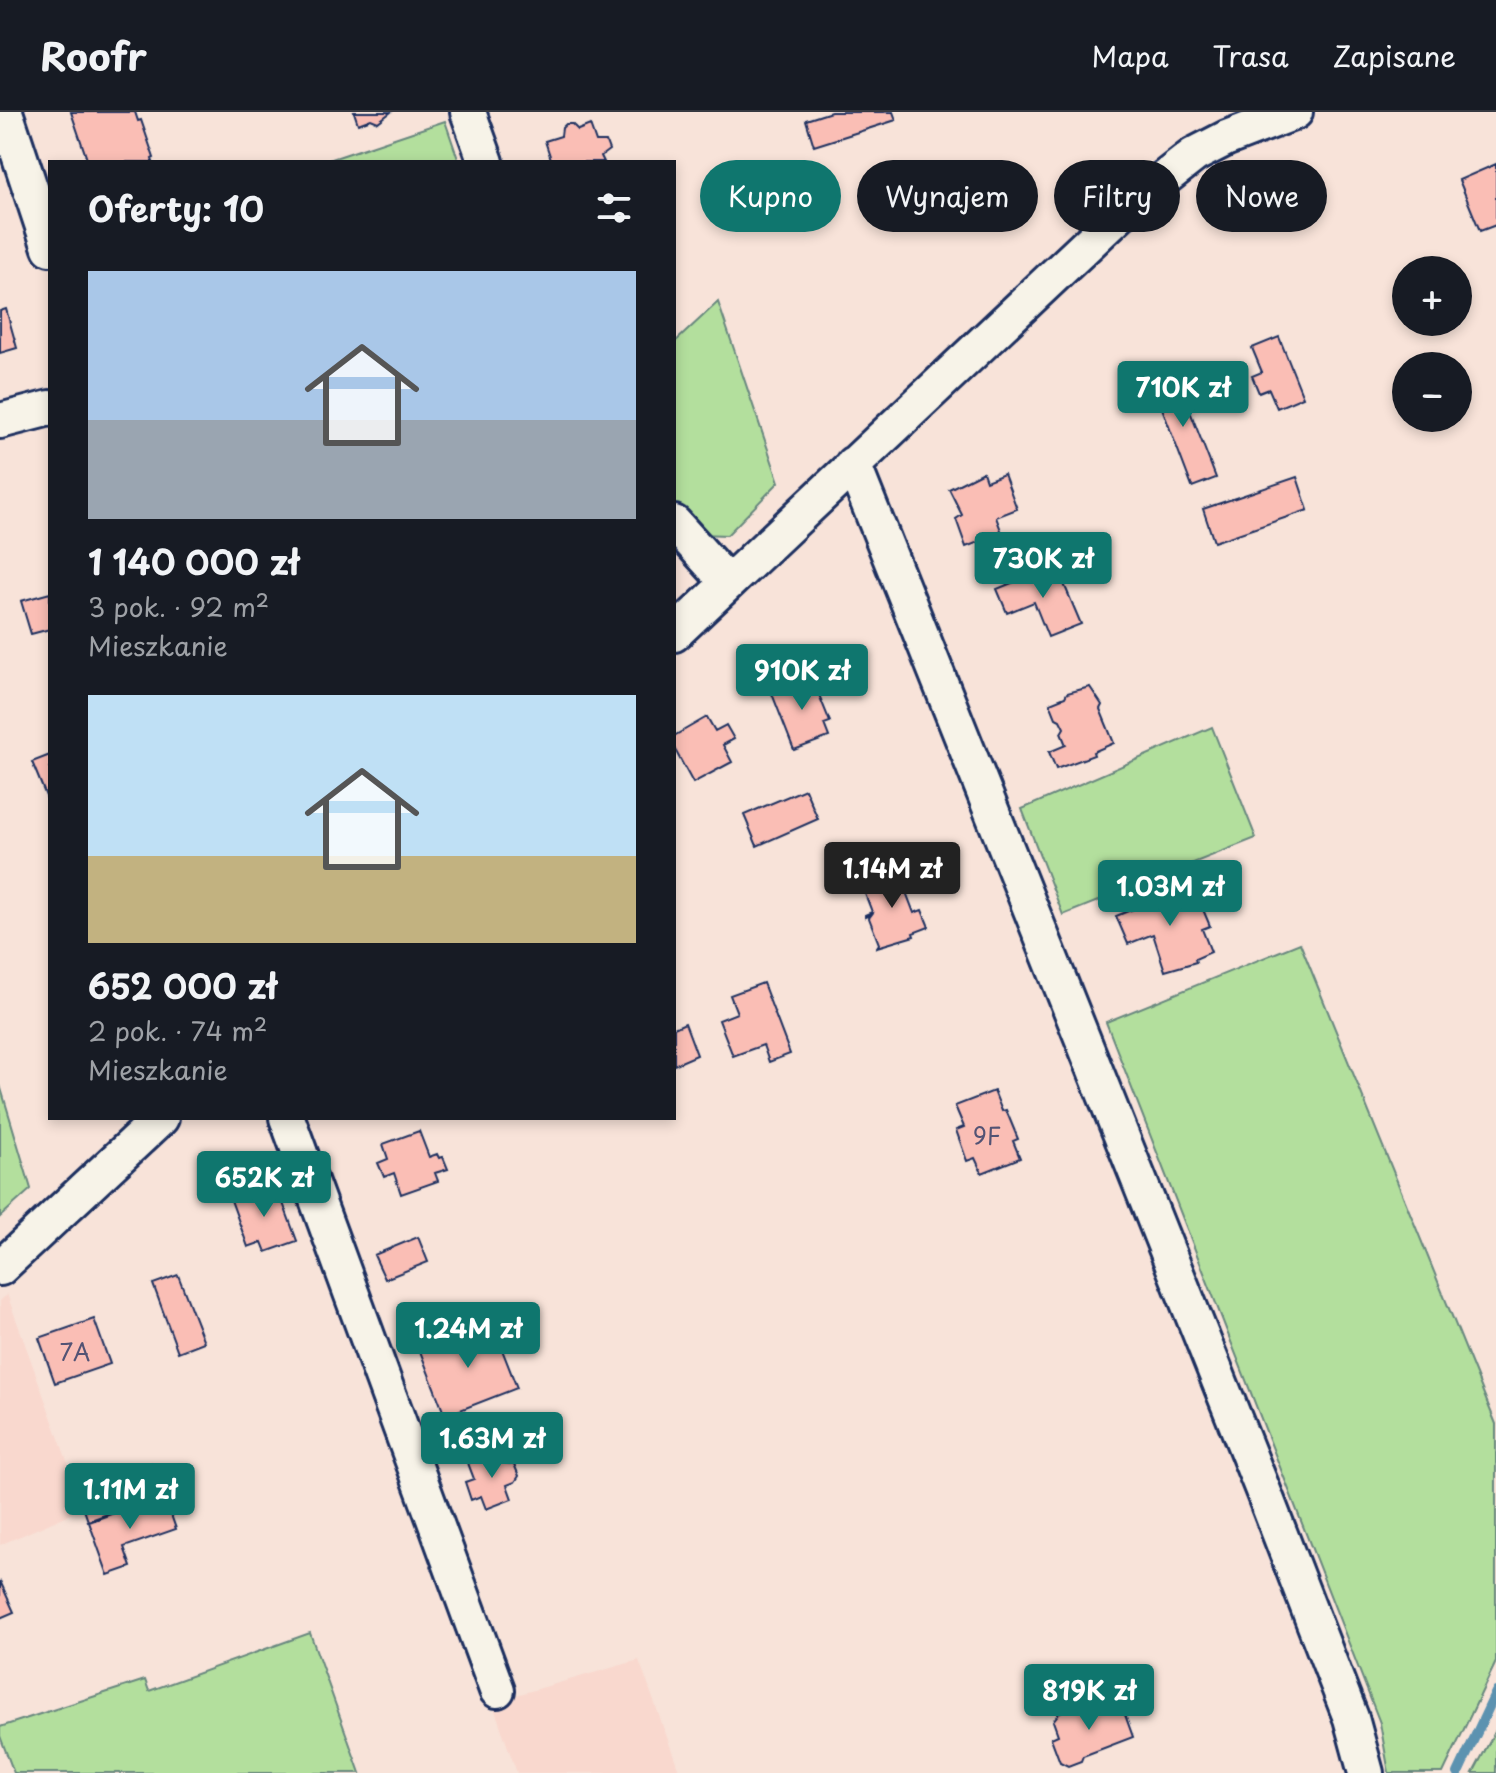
<!DOCTYPE html>
<html lang="pl">
<head>
<meta charset="utf-8">
<style>
	body { margin:0; font-family:"Playpen Sans",sans-serif; background:#20242c; color:#f1f3f6; height:100vh; display:flex; flex-direction:column; font-size:30px; white-space:nowrap }
	* { box-sizing:border-box; margin:0 }
	p { font-size:26px; color:#9ea1a6 }
	.icon { flex:none; width:44px; height:44px; fill:none; stroke:currentColor; stroke-width:2; stroke-linecap:round; stroke-linejoin:round }
	.map { position:relative; flex:1; overflow:hidden }
	.panel { position:absolute; left:48px; top:48px; width:628px; height:960px; display:flex; flex-direction:column; background:#171b24; border-radius:0px; box-shadow:0 4px 12px #0003 }
	.panel>* { flex:none }
	.banner { position:absolute; left:700px; top:48px; width:676px; height:72px; display:flex; gap:16px }
	.fabs { position:absolute; left:1392px; top:144px; display:grid; gap:16px }
	.fabs a { display:grid; place-items:center; width:80px; height:80px; border-radius:50%; background:#171b24; box-shadow:0 4px 12px #0003; font-size:40px }
	.price { position:absolute; translate:-50% -68px; padding:0 18px; border-radius:8px; background:#0f766e; color:#fff; font-size:26px; line-height:52px; filter:drop-shadow(0 2px 4px #0008) }
	.price::after { content:''; position:absolute; left:50%; top:48px; width:24px; height:18px; margin-left:-12px; background:inherit; clip-path:polygon(0 0,100% 0,50% 100%) }
	.price.active { background:#222; color:#fff }
	ul { padding:0; list-style:none }
	li { display:grid; align-content:center; gap:16px; height:424px; padding:0 40px }
	li span { display:grid; place-items:center; height:248px; border-radius:0px; color:#555 }
	li>.icon { margin-inline-start:auto }
	span .icon { width:144px; height:144px; fill:#fffc; stroke-width:1 }
	li b { font-size:34px }
	h2 { display:flex; justify-content:space-between; align-items:center; height:96px; padding:0 40px; font-size:34px }
	.tag { padding:0 28px; border-radius:36px; background:#171b24; box-shadow:0 4px 12px #0003; font-size:28px; line-height:72px }
	.tag.active { background:#0f766e; color:#fff }
	header { display:flex; align-items:center; gap:48px; box-sizing:border-box; height:112px; padding:0 40px; background:#171b24; border-bottom:2px solid #363941 }
	header strong { font-size:38px }
	nav { display:flex; gap:44px; margin-inline-start:auto; font-size:28px }
	.map>svg:first-child { display:block }
</style>
</head>
<body>
<header>
<strong>Roofr</strong>
<nav><a>Mapa</a><a>Trasa</a><a>Zapisane</a></nav>
</header>
<div class="map">
<svg width="1496" height="1661" viewBox="0 0 1496 1661">
	<rect width="100%" height="100%" fill="#f8e3d9"/>
	<filter id="ink" filterUnits="userSpaceOnUse"><feTurbulence type="fractalNoise" baseFrequency=".0125" numOctaves="2"/><feDisplacementMap in="SourceGraphic" scale="16" xChannelSelector="R" yChannelSelector="G"/><feConvolveMatrix kernelMatrix="1 2 1 2 8 2 1 2 1" color-interpolation-filters="sRGB"/></filter>
	<g filter="url(#ink)">
		<path fill="#f9d8ce" d="M7,1182L84,1396L0,1433V1189Z
			M639,1548L680,1661H517L492,1590Z"/>
		<path fill="#b3df9d" stroke="#67877e" stroke-width="2" d="M445,9L459,50H323Z
			M718,190L779,370L727,423L700,422L674,393V231Z
			M1212,615L1256,726L1063,803L1022,697Z
			M1300,831L1496,1312V1550L1443,1661H1389L1380,1611L1106,910Z
			M0,973L31,1077L0,1105Z
			M310,1521L360,1661H14L0,1624V1615L145,1568L149,1579Z
			M1496,1618V1661H1473Z"/>
		<g fill="none" stroke-linecap="round" stroke-linejoin="round">
			<path stroke="#5c92b0" stroke-width="10" d="M1458,1661L1496,1580"/>
		</g>
		<path fill="#fabeb5" stroke="#1b2f5e" stroke-width="2" d="M71,0H135L138,9L141,8L154,46L152,47L153,50H88Z
			M354,0H391L378,10L371,7L358,12Z
			M831,0H893L896,8L814,34L806,8Z
			M566,12H572L578,18L590,13L596,30H606L609,38L601,44L604,50H552L545,29L561,24L562,16Z
			M1496,52V113L1480,119L1459,68Z
			M6,197L17,236L0,241V199Z
			M1279,225L1303,285L1277,296L1269,277L1259,281L1252,264L1262,260L1252,236Z
			M1174,258L1216,366L1192,375L1151,267Z
			M983,360L986,369L1004,362L1017,397L996,405L1002,421L966,435L956,407L962,403L949,377Z
			M1297,365L1308,398L1214,430L1203,397Z
			M1056,453L1081,512L1048,525L1034,490L1007,501L997,477Z
			M50,481V517L31,522L21,489Z
			M811,563L830,610L824,612L829,625L794,638L771,579Z
			M1090,575L1102,593L1100,597L1114,631L1093,640L1094,643L1056,657L1049,640L1066,633L1061,621L1064,616L1060,608L1056,606L1050,591L1065,585L1067,581Z
			M707,605L715,619L726,613L734,627L723,633L732,650L693,671L674,636V624Z
			M50,643V694L32,650Z
			M805,677L818,707L757,734L744,703Z
			M898,759L914,801L922,798L929,815L913,821L914,824L877,835L879,832L869,806L872,802L865,805V803L872,800L862,774Z
			M1190,774L1196,789L1199,788L1210,814L1202,817L1211,840L1195,847L1196,850L1165,859L1153,822L1128,832L1116,804Z
			M763,871L790,942L769,950L763,933L733,944L719,908L737,901L730,883Z
			M685,911L697,943L674,953V916Z
			M994,979L1002,999L1006,998L1018,1027L1013,1029L1020,1046L982,1061L975,1046L967,1049L956,1018L964,1015L955,994Z
			M419,1019L429,1045L437,1042L439,1046L443,1045L448,1057L435,1061L438,1069L401,1082L394,1061L384,1065L378,1051L388,1047L383,1032Z
			M276,1072L297,1129L266,1140L262,1130L248,1135L231,1088Z
			M418,1125L428,1150L385,1167L374,1143Z
			M178,1163L204,1230L178,1240L153,1172Z
			M94,1207L110,1252L55,1271L39,1226Z
			M492,1212L517,1276L445,1304L420,1239Z
			M500,1339L505,1351L514,1352L519,1364L515,1370L507,1373L512,1387L486,1397L481,1384L471,1388L465,1370L474,1367L468,1351Z
			M151,1351L163,1382L88,1409L77,1377Z
			M164,1383L176,1417L124,1435L131,1455L108,1463L89,1410Z
			M0,1469L14,1500L0,1506Z
			M1120,1589L1133,1625L1083,1644L1081,1649L1068,1654L1060,1650L1051,1626L1058,1623L1053,1609L1060,1600L1068,1596L1081,1599L1091,1595L1092,1599Z"/>
		<g fill="none" stroke-linecap="round" stroke-linejoin="round">
			<defs>
				<path id="minor" d="M5,0L50,136
					M468,0L486,50
					M0,309L50,296
					M853,352L1264,1381L1351,1606L1366,1661
					M674,411L728,471
					M674,522L1125,97L1194,43L1227,26L1295,0
					M287,1006L497,1578
					M0,1156L161,1006"/>
			</defs>
			<use href="#minor" stroke="#1b2f5e" stroke-width="40"/>
			<use href="#minor" stroke="#f7f3e8" stroke-width="34"/>
		</g>
	</g>
	<g text-anchor="middle" dominant-baseline="central" stroke-width="8" stroke-linejoin="round" paint-order="stroke">
		<g font-size="24" fill="#535374">
			<text x="987" y="1023">9F</text>
			<text x="75" y="1239">7A</text>
		</g>
	</g>
</svg>
<div class="fabs">
<a>+</a>
<a>−</a>
</div>
<b class="price" style="left:1183px;top:317px">710K zł</b>
<b class="price" style="left:1043px;top:488px">730K zł</b>
<b class="price" style="left:802px;top:600px">910K zł</b>
<b class="price active" style="left:892px;top:798px">1.14M zł</b>
<b class="price" style="left:1170px;top:816px">1.03M zł</b>
<b class="price" style="left:264px;top:1107px">652K zł</b>
<b class="price" style="left:468px;top:1258px">1.24M zł</b>
<b class="price" style="left:492px;top:1368px">1.63M zł</b>
<b class="price" style="left:130px;top:1419px">1.11M zł</b>
<b class="price" style="left:1089px;top:1620px">819K zł</b>
<div class="banner">
<a class="tag active">Kupno</a>
<a class="tag">Wynajem</a>
<a class="tag">Filtry</a>
<a class="tag">Nowe</a>
</div>
<section class="panel">
<h2>Oferty: 10<svg class="icon" aria-label="filters" viewBox="0 0 24 24"><path d="M4 7h16M4 17h16"/><circle cx="9" cy="7" r="2"/><circle cx="15" cy="17" r="2"/></svg></h2>
<ul>
<li><span style="background:linear-gradient(#a9c7e8 60%,#9aa5b1 0)"><svg class="icon" aria-label="home" viewBox="0 0 24 24"><path d="M3 11l9-7 9 7M6 9v11h12V9"/></svg></span><div><b>1 140 000 zł</b><p>3 pok. · 92 m²</p><p>Mieszkanie</p></div></li>
<li><span style="background:linear-gradient(#bfe0f5 65%,#c2b280 0)"><svg class="icon" aria-label="home" viewBox="0 0 24 24"><path d="M3 11l9-7 9 7M6 9v11h12V9"/></svg></span><div><b>652 000 zł</b><p>2 pok. · 74 m²</p><p>Mieszkanie</p></div></li>
</ul>
</section>
</div>
</body>
</html>
